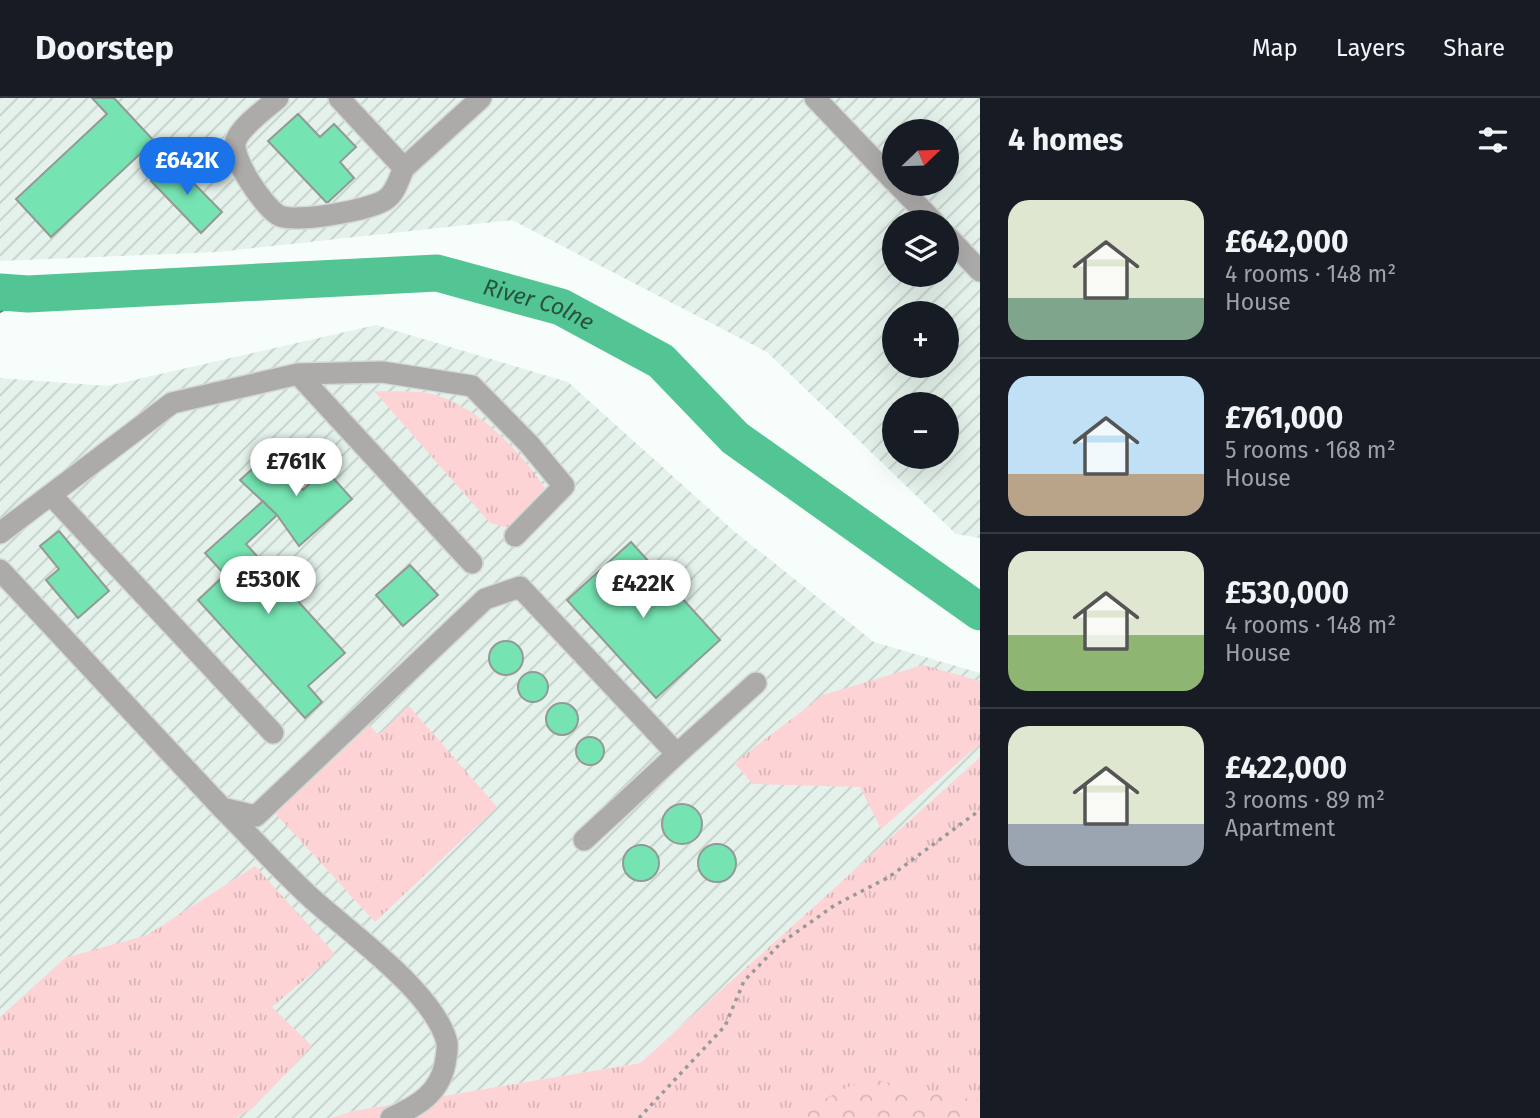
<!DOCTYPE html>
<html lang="en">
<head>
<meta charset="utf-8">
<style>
	body { margin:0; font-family:"Fira Sans",sans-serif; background:#242831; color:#f1f3f6; height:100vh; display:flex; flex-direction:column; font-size:26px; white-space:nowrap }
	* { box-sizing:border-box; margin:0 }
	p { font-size:23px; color:#9ea1a6 }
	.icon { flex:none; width:38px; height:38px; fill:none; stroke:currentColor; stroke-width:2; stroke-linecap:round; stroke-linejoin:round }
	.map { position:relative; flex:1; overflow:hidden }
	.details { display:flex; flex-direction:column; background:#171b24; width:560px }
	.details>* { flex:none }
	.needle { width:46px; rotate:67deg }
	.controls { position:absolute; left:882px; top:21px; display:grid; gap:14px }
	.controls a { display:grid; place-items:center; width:77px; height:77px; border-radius:50%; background:#171b24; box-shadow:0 7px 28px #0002; font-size:35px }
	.price { position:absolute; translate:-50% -60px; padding:0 16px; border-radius:24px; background:#fff; color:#222; font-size:23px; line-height:46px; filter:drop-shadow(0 2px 4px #0008) }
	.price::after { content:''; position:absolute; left:50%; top:42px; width:21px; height:16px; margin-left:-10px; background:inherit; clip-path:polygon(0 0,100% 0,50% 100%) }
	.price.selected { background:#1a73e8; color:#fff }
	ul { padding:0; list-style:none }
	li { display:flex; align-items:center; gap:21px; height:175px; padding:0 28px }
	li+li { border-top:2px solid #363941 }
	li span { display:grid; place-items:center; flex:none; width:196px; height:140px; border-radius:21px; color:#555 }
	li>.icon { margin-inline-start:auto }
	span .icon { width:84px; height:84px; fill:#fffc; stroke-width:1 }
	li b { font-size:30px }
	h2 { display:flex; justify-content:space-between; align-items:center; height:84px; padding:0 28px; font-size:30px }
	header { display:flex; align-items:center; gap:42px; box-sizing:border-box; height:98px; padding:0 35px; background:#171b24; border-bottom:2px solid #363941 }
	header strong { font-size:33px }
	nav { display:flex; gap:38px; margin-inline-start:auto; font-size:24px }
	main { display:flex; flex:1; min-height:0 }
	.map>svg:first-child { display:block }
</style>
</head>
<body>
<header>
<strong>Doorstep</strong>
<nav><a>Map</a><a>Layers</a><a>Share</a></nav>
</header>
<main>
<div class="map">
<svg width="980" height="1020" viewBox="0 0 980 1020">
	<defs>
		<pattern id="industrial-furrows" width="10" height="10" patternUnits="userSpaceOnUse" patternTransform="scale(1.75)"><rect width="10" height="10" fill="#e4f2eb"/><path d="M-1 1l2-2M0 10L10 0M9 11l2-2" fill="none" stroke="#c3cfc9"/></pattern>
		<pattern id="grass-tufts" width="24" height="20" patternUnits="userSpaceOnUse" patternTransform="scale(1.75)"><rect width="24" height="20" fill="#fdd3d6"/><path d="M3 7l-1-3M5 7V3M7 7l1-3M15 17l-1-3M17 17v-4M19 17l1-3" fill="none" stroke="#d8b5b7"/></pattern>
		<pattern id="forest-crowns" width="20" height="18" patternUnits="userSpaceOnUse" patternTransform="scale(1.75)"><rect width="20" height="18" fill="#fdd3d6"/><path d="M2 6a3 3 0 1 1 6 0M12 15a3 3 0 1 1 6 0" fill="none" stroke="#d8b5b7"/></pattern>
	</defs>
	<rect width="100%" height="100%" fill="#f7fdfa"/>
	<path fill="url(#industrial-furrows)" fill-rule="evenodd" d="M0,0H980V440L956,436L767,254L512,122L217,154L0,163ZM894,33H947V86H894ZM894,124H947V177H894ZM894,215H947V268H894ZM894,306H947V359H894Z
		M376,227L568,284L735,434L874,544L980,575V659L640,965L353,1013L331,1020H0V280L108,288Z"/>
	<path fill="url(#grass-tufts)" d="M374,293C394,294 421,291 439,298C482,313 521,354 545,390L508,430L490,425Z
		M923,567L980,583V646L881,731L860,689L753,686L734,665L823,597Z
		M409,608L497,709L375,824L275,715L370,627L378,637Z
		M980,659V1020H331L353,1013L640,965Z
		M255,768L335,856L272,909L312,948L253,1010L236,1020H0V919L65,860L147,837Z"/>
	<path fill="url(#forest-crowns)" d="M867,980L980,1003V1020H786Z"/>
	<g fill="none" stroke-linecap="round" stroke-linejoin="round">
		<path stroke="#439271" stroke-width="6" d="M0,212L28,196"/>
		<path stroke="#53c494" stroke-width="37" id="s1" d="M0,194L28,196L437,175L561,209L661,263L735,340L980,514"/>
	</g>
	<path fill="#75e4b2" stroke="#939995" stroke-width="2" d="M92,0H114L154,43L51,139L16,101L107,16Z
		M298,16L320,39L334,26L356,49L340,64L354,80L327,105L268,43Z
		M172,63L222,114L201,135L151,83Z
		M270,355L303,392L325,371L352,401L299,448L277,417L240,382Z
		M263,403L277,417L246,446L345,555L308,588L322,604L305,620L198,502L225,477L205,455Z
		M59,433L109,493L78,520L46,482L59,471L40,448Z
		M631,444L720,542L656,600L567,502Z
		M410,467L438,497L403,528L376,497Z
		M489 560a17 17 0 1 1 34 0a17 17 0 1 1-34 0Z
		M518 589a15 15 0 1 1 30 0a15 15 0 1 1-30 0Z
		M546 621a16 16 0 1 1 32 0a16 16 0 1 1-32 0Z
		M576 653a14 14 0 1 1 28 0a14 14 0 1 1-28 0Z
		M662 726a20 20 0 1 1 40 0a20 20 0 1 1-40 0Z
		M698 765a19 19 0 1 1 38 0a19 19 0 1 1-38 0Z
		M623 765a18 18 0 1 1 36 0a18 18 0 1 1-36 0Z"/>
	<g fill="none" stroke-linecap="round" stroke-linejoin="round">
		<defs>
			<path id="minor" d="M278,0C266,11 242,27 236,42C229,59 265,111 280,118C298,125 369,112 385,102C396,95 399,80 404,70
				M339,0L404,70L481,0
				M815,0L894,83
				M897,86L934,124
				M947,138L980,173
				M298,276L472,465
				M51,397L273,635
				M0,435L172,305L298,276L382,274L472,288L529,346L564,388L515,438
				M0,472L222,710L256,718L485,501L520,489L677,656L584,742
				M677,656L756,585
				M222,710C251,739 279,770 309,798C347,833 436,895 447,945C448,952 446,959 445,966C439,996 417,1008 391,1020"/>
		</defs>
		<use href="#minor" stroke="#d4d9d7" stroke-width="24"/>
		<path stroke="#969b99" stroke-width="3.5" stroke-dasharray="3.5 5" stroke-linecap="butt" d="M639,1020L725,928L744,883L781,845L835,807L889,779L980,712"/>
		<use href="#minor" stroke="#adaaaa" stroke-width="21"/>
	</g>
	<g text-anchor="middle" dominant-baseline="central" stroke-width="7" stroke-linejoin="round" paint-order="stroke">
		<g font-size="23" font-style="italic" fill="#26543f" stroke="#fff">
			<text stroke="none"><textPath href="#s1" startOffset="544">River Colne</textPath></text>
		</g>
	</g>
</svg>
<div class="controls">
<a><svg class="needle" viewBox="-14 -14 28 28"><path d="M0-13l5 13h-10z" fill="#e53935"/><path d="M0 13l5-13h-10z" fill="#9ea1a6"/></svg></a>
<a><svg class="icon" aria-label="layers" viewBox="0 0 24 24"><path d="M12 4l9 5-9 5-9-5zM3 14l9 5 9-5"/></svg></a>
<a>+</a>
<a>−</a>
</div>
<b class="price selected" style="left:187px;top:99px">£642K</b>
<b class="price" style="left:296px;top:400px">£761K</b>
<b class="price" style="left:268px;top:518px">£530K</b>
<b class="price" style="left:643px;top:522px">£422K</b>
</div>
<section class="details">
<h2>4 homes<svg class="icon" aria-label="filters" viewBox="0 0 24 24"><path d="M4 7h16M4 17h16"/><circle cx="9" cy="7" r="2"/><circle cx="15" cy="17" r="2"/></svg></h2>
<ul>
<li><span style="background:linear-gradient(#dfe7d0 70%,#7fa58c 0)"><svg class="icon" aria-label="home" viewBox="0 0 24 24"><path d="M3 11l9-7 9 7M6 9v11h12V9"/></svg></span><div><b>£642,000</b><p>4 rooms · 148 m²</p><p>House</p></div></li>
<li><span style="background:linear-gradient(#bfe0f5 70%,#b9a48a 0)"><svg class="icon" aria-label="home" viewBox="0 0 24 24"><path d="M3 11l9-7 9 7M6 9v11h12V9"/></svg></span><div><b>£761,000</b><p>5 rooms · 168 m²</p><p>House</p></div></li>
<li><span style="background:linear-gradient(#dfe7d0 60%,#8fb573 0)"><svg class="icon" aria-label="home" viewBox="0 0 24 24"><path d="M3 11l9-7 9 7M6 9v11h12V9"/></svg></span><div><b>£530,000</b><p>4 rooms · 148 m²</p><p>House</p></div></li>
<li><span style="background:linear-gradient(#dfe7d0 70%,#9aa5b1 0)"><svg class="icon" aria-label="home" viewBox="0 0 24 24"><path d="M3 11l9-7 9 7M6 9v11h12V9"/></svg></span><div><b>£422,000</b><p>3 rooms · 89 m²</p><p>Apartment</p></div></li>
</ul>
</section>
</main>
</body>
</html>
